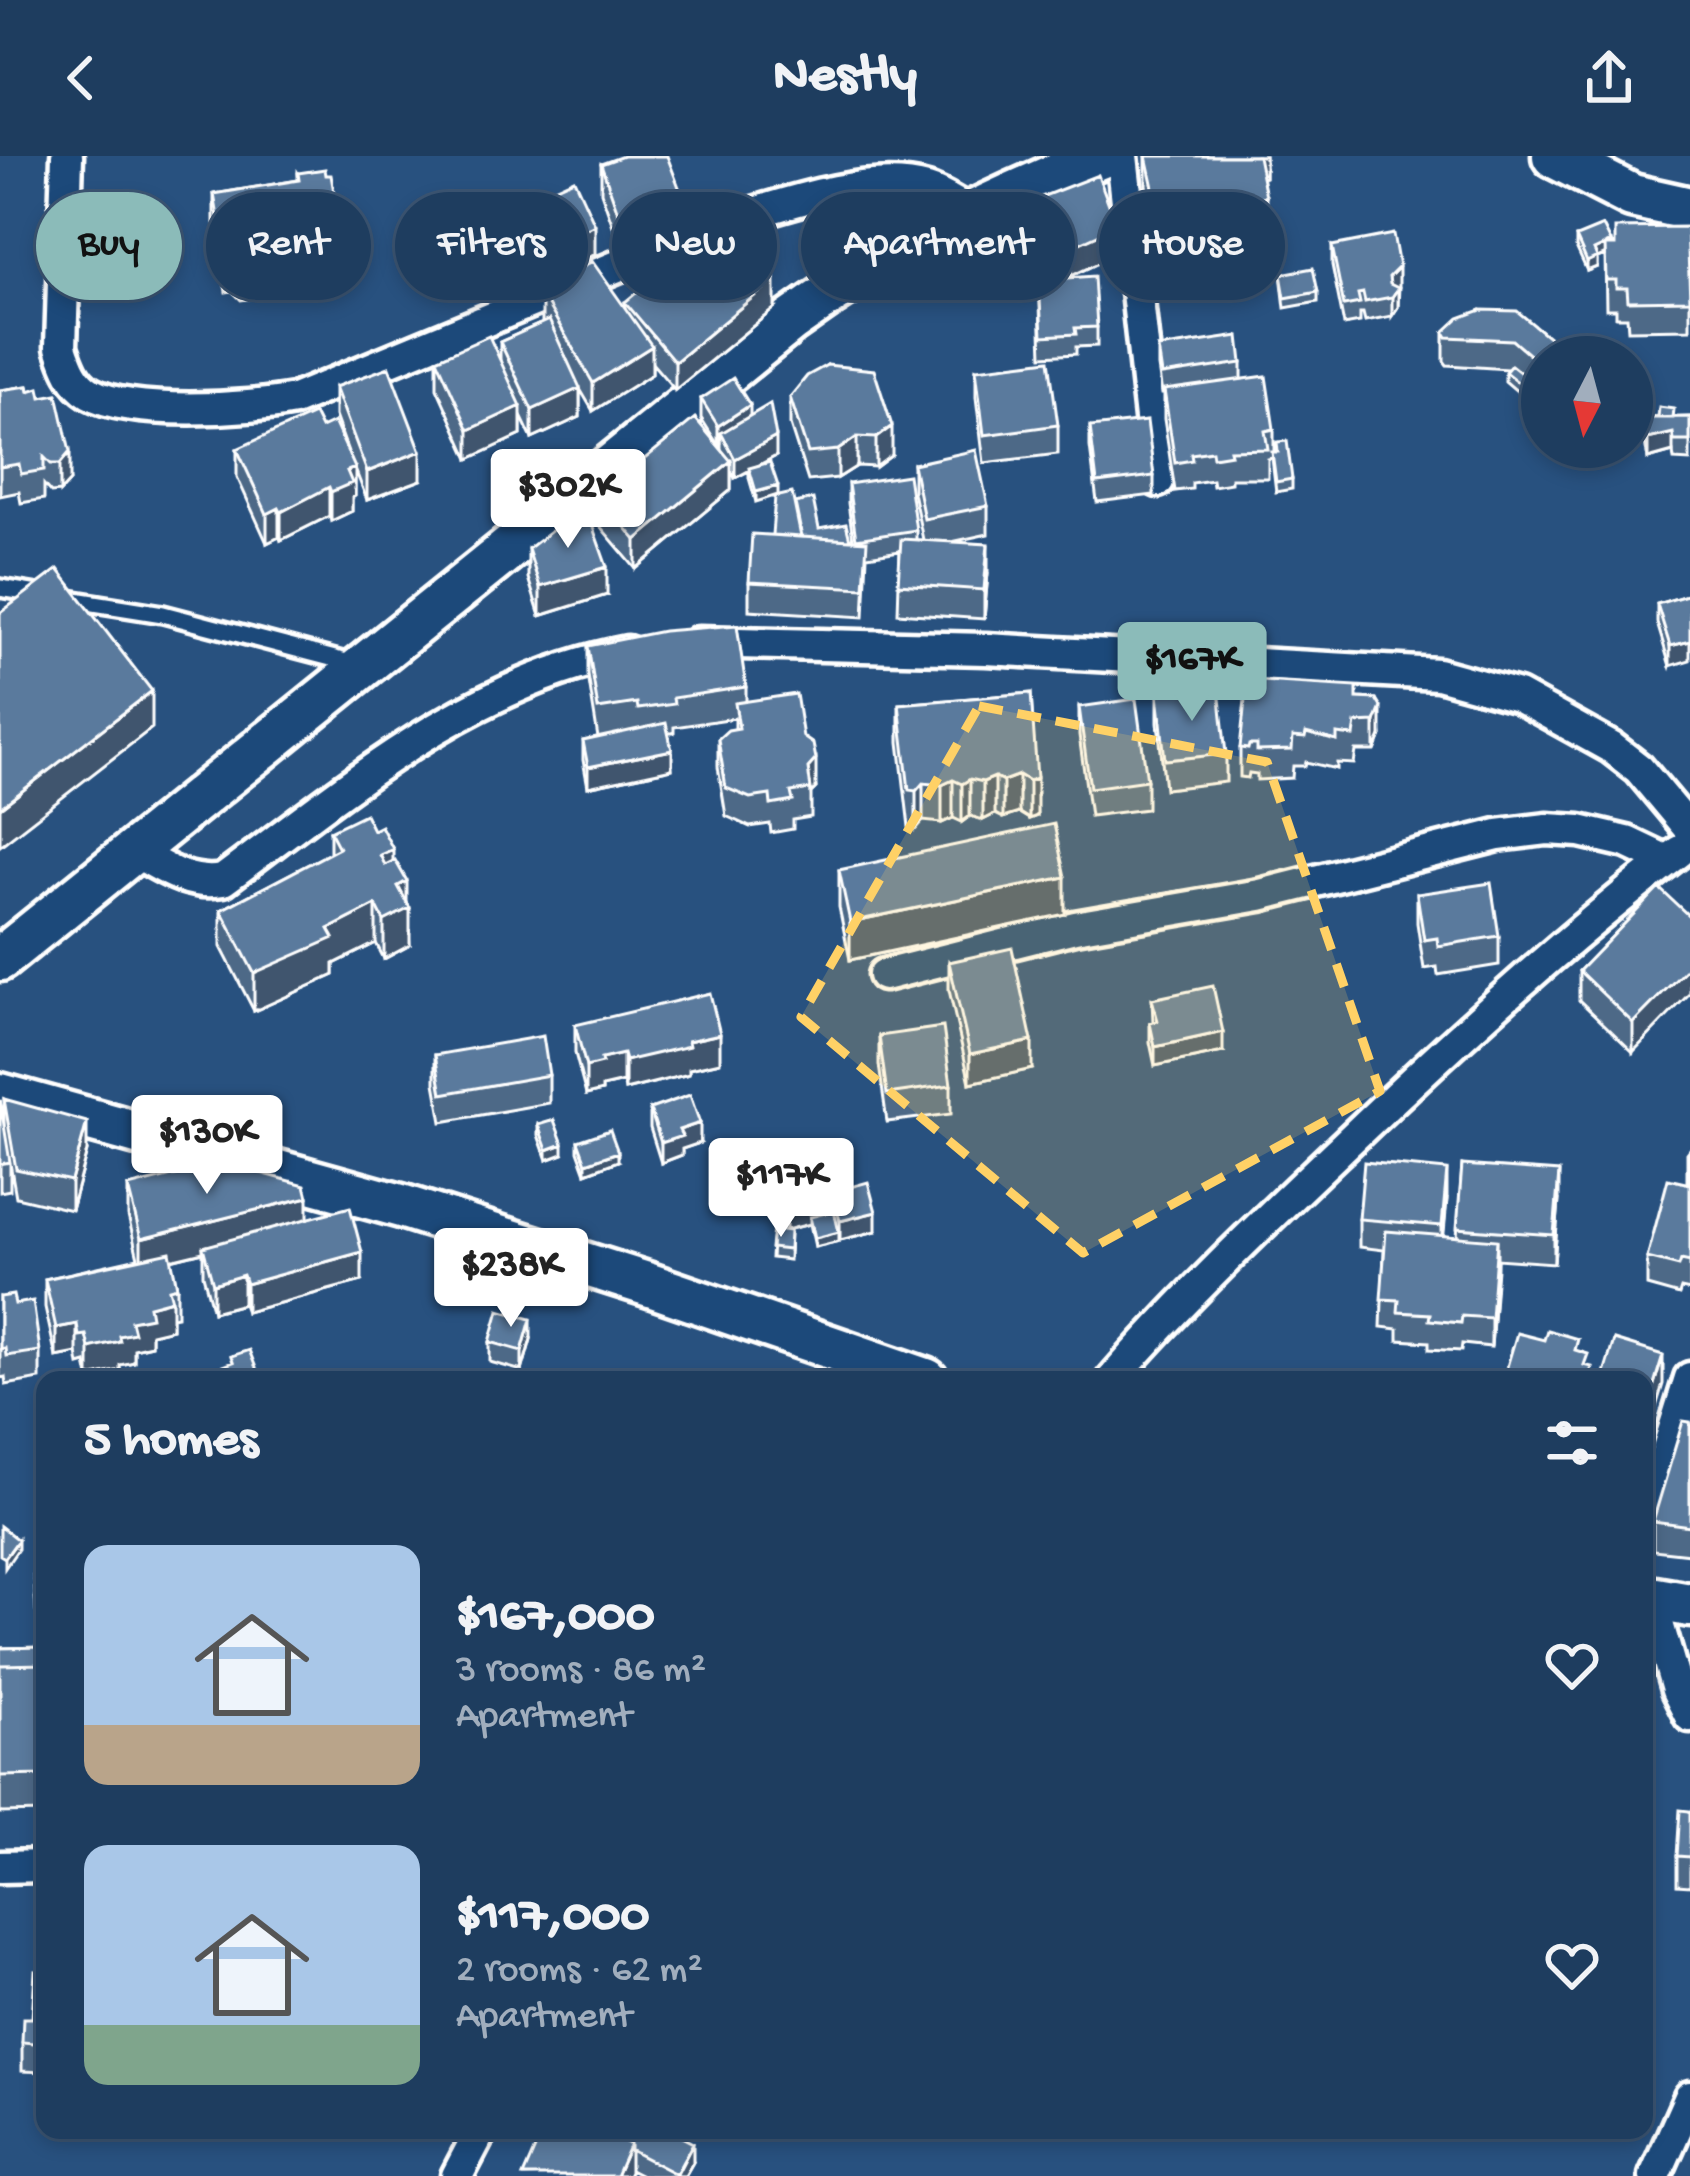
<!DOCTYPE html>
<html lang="en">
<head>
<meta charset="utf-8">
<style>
	body { margin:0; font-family:"Gochi Hand",sans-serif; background:#2b4868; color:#f1f3f6; height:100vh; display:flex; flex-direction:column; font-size:45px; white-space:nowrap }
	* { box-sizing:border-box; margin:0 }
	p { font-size:39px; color:#a1aebd }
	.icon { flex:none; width:66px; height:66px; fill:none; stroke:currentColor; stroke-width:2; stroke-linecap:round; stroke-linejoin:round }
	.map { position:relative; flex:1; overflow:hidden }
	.drawer { position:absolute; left:36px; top:1215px; width:1617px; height:768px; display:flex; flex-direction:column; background:#1e3d5f; border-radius:24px; box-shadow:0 6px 18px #0003,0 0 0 3px #3c5674 }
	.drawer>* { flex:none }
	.banner { position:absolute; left:36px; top:36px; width:1620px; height:108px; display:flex; gap:24px }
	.needle { width:78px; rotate:186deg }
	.buttons { position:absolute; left:1521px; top:180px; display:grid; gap:24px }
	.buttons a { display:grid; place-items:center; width:132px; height:132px; border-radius:50%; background:#1e3d5f; box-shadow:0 6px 18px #0003,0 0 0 3px #3c5674; font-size:60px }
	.price { position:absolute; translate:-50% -102px; padding:0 27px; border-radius:12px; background:#fff; color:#222; font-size:39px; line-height:78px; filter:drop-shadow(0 3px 6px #0008) }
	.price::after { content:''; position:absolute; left:50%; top:72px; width:36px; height:27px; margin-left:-18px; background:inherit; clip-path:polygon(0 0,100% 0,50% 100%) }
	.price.active { background:#8bbbb9; color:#111 }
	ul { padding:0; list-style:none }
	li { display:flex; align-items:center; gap:36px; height:300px; padding:0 48px }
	li span { display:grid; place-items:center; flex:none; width:336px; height:240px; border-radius:24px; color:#555 }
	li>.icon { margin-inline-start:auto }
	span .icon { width:144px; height:144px; fill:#fffc; stroke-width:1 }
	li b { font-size:51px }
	h2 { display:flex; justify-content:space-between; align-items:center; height:144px; padding:0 48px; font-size:51px }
	.chip { padding:0 42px; border-radius:54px; background:#1e3d5f; box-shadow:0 6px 18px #0003,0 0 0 3px #3c5674; font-size:42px; line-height:108px }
	.chip.active { background:#8bbbb9; color:#111 }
	header { display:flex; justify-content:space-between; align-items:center; height:156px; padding:0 48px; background:#1e3d5f; font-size:54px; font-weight:700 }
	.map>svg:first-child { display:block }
</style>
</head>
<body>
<header><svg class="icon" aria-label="back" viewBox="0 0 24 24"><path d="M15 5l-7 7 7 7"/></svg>Nestly<svg class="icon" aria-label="share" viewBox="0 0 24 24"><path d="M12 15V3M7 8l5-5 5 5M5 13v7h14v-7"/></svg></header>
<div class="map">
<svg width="1690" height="2020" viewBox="0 0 1690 2020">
	<rect width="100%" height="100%" fill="#28517f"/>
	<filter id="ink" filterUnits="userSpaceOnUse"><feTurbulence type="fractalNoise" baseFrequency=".00833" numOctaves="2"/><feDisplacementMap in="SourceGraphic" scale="24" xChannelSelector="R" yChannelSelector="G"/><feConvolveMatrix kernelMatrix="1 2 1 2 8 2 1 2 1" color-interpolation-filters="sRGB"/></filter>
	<g filter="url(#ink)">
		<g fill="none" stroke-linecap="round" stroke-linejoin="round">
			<defs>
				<path id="service" d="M0,432L163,458L354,508"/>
				<path id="minor" d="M67,0L61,191C67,209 73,227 90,237C131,260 248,253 294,244L719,68C778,50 867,17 927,34C941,38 956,49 970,56
					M1122,0L1158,325
					M699,486L986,493L1438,518L1518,540L1612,592L1639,613L1690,674
					M134,695C164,712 188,730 223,724C348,631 471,526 628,496
					M884,819L1075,771L1260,739L1498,679L1547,673L1580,675L1627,686L1667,705
					M1112,1224C1186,1139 1269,1061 1350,984C1456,883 1564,784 1680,695
					M1644,1370L1690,1222
					M1651,1443L1677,1534L1690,1560
					M0,1711L45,1710
					M457,2020L481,1974
					M1655,2020L1690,1941"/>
				<path id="secondary" d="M1554,0L1632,40L1690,53
					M0,803L791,165C888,95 991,44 1102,0
					M0,939L401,1050L650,1129L926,1224
					M1644,1441L1690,1449"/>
			</defs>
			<use href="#service" stroke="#fff" stroke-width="24"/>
			<use href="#minor" stroke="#fff" stroke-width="39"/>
			<use href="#secondary" stroke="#fff" stroke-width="51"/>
			<use href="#service" stroke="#1f4a7a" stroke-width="15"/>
			<use href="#minor" stroke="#1f4a7a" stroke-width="30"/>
			<use href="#secondary" stroke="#1f4a7a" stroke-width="42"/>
		</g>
		<path fill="#4d6987" stroke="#fff" stroke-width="3" d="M1146,0H1265V21L1262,22L1266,69L1160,91L1146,29Z
			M601,8L682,68L620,90L601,36Z
			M298,17L344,92V120L316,125V129L255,136V142L241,144L232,135L226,136L214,67V38L298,24Z
			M506,54L595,98L528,129L506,83Z
			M982,64L1117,98L1071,120L1068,113L1041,123L1097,171V190L1076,191V198L1042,200L1039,124L1036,125L1034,120L1003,131L992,103L987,105L982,92Z
			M1576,81L1615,89L1690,116V173L1628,174L1627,161H1616V153H1606L1605,99L1597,102V111L1587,115L1576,91Z
			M1332,90L1399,131L1398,151L1392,160L1365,165L1363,157H1360V166L1344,169L1332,109Z
			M1281,118L1318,136V146L1285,152Z
			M542,139L625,151V146L775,152L675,234L652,207V218L593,255L580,233V261L532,283L521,260V279L469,303L437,232V203L500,205V186L542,167Z
			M1481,154L1542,201V238L1526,225V231L1520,238L1505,225V216L1508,213L1447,209L1444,205V176Z
			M1158,192L1242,207V223L1274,273V296H1277V286L1292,323V333L1276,336L1272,302L1268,303V322H1231V327L1213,330L1212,324L1192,327V333L1175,335L1164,263V238H1162L1158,211Z
			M827,209L892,299L876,311L857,310L838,322L808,325L790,269V241Z
			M976,213L1058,269V298L984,307L976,241Z
			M28,230L70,325L60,336L51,337L44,329V343L21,347L19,336L0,340V234Z
			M335,231L421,324L367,344L355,313V340L352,342V355L331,365L329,360L281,384L279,381L267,387L237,321V293L351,304L335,260Z
			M701,243L750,259L776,300L760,309L756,346L749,322V315L735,322L731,315V334L636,413L599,369V340L721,293V287L718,289L701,262Z
			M1690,261V305L1674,304L1673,296L1648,303L1644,281V262Z
			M1090,271L1154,320V339L1097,346L1090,291Z
			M913,308L988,350V378L951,386L988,417L984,463L898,457L900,395L867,400L864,461L749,454V426L772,379L795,352L819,373L853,384L848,347V328L916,374V384H923L913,336Z
			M528,393L607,439L540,460L528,422Z
			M1690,438L1670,510L1657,467V448Z
			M588,490L746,531V545L803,581L816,632L811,637V661L793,664V673L771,677L770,668L750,671L726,660L718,611V583L735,573V562L674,571V577H668L672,613L588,631L583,604V585L598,582L588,519Z
			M1031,537L1037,660L1029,663L1019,657L1003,662L995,658L983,664L970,660L962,666L953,662L942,667L923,665L916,673L909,671L899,586V548Z
			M1158,538L1226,598V626L1165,633L1158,567Z
			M1357,542L1376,543L1381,580L1375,595H1356L1354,608L1337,607V613L1306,606L1305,610H1293L1292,622L1257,624V618L1249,617L1248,622L1240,621V592Z
			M1079,551L1147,624V653L1090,660L1079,579Z
			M330,675L393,705L407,747L410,789L384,803L376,787L334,808V819L254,855L221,791V754L330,697Z
			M839,714L1065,758L850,804L839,751Z
			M1659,732L1633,896L1579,844V815Z
			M1417,738L1499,780V809L1438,819L1437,811L1424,813L1417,767Z
			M949,806L1032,913L970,927L949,834Z
			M1152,843L1223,896L1155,910L1150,886V867L1153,866Z
			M575,869L720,906L689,913V918L625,934L623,926L602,931V935L586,939L575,897Z
			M879,880L951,929V958L887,966L879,909Z
			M435,899L549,919V947L442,966L435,927Z
			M4,943L87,995L71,1054L16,1041L10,1007V1034L0,1036V944L4,970Z
			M650,953L700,987L682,993V999L661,1007L650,972Z
			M538,969L563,998L547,1004L538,979Z
			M578,985L618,1005L586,1017L578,995Z
			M1690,993V1028L1687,1026V997Z
			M774,1008L824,1015L846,1032L876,1075L840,1084L839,1081V1085L815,1091L810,1068L786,1074L774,1027Z
			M1462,1009L1559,1044L1554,1107L1497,1103L1491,1191L1462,1188L1461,1195L1429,1193V1186L1398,1184V1173L1381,1171L1384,1094L1359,1091V1063L1447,1043L1443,1080L1457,1081Z
			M1690,1028V1135L1681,1133L1679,1139L1647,1130V1102Z
			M128,1031L308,1062L362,1125L246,1156L243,1148L213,1156L203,1119V1096L171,1104L177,1131V1160L172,1161V1173L151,1178V1189L134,1193V1206L120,1209V1214L89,1221L86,1207L79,1209L77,1197L56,1201L45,1151V1123L138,1102L128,1060Z
			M773,1073L790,1075L789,1104L771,1102Z
			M0,1141L15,1148L40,1195V1223L6,1229L5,1221L0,1222Z
			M531,1183L522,1215L490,1206V1186Z
			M1690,1266V1398L1653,1394V1365Z
			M45,1328V1376H38V1356Z
			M45,1419V1454L36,1455L34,1420Z
			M45,1491V1656L0,1657V1492Z
			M1690,1655V1730L1677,1729V1700Z
			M45,1816V1916L22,1915V1886L32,1862Z
			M611,1974V1979L624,1985L693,2006L685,2020H642L630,2014V2016L523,2020Z"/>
		<path fill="#3f556e" stroke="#fff" stroke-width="3" d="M1256,0H1265V21L1256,23Z
			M682,39V68L620,90V62Z
			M1266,40V69L1160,91V63Z
			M595,69V98L528,129V100Z
			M1117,70V98L1071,120V91Z
			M992,75V103L987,105V77Z
			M1068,84V113L1036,125V97Z
			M1611,86V96L1597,102V111L1587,115V106L1594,94Z
			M1034,91V120L1003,131V102Z
			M1399,111V131L1389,140V121Z
			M775,123V152L675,234V206Z
			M1398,132V151L1392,160V141Z
			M652,190V218L593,255V227Z
			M1526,221V231L1520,238V228Z
			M580,232V261L532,283V254Z
			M750,249V269L721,277V287L718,289V270Z
			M521,250V279L469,303V274Z
			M892,270V299L876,311V282Z
			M1673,277V296L1648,303V283Z
			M776,281V300L735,322V303Z
			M857,281V310L838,322V294Z
			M421,295V324L367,344V316Z
			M70,296V325L60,336V308Z
			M731,305V334L636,413V384Z
			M355,312V340L352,342V355L331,365V336L347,315Z
			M778,330V339L756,346V336Z
			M329,331V360L281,384V356Z
			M279,352V381L267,387V358Z
			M988,388V417L984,463V434Z
			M607,411V439L540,460V431Z
			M1690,485V504L1670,510V490Z
			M152,535V572L0,690V652Z
			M1381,551V580L1375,595V566Z
			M672,594V613L588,631V611Z
			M816,603V632L811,637L808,612Z
			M1019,619V657L1003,662V625Z
			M995,621V658L983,664V626Z
			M1037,622V660L1029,663V625Z
			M970,623V660L962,666V628Z
			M953,624V662L942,667V629Z
			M923,627V665L916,673V635Z
			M393,693V730L380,699Z
			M1065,721V758L850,804V766Z
			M407,725V753L410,752V789L384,803V765L398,730Z
			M376,749V787L334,808V819L254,855V817L329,773Z
			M1690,809V837L1633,896V867Z
			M1223,876V896L1155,910V891Z
			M720,878V906L689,913V918L625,934V905L688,885Z
			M1032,885V913L970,927V898Z
			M623,898V926L602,931V935L586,939V911L601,903Z
			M87,966V995L71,1054V1025Z
			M700,967V987L682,993V999L661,1007V987L679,974Z
			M563,988V998L547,1004V994Z
			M618,996V1005L586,1017V1007Z
			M1447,1014V1043L1442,1099V1070Z
			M1559,1016V1044L1554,1107V1079Z
			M846,1024V1034L829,1038V1029Z
			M308,1041V1070L203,1091V1096L141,1111V1083Z
			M831,1043V1062L810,1061V1068L786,1074V1055Z
			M876,1056V1075L840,1084V1065Z
			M839,1076V1085L815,1091V1082Z
			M1497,1084V1112L1491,1191V1162Z
			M362,1096V1125L246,1156V1128Z
			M243,1119V1148L213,1156V1128Z
			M172,1144V1173L151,1178V1189L134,1193V1206L120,1209V1214L89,1221V1192L119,1180L131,1165L149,1150Z
			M531,1163V1183L522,1215V1195Z
			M77,1168V1197L56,1201V1172Z
			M1663,1199V1228L1644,1290V1261Z
			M258,1217V1224H239Z
			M18,1384V1393L5,1412V1402Z
			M693,1987V2006L685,2020H676Z
			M630,1988V2016L628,2020H616Z"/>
		<path fill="#5a7a9d" stroke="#fff" stroke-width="3" d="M623,0H667L682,39L620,62L601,8Z
			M1146,0H1258L1266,40L1160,63Z
			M325,13L326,19H331L344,92L315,97L316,100L254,107L255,113L241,115L232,106L226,107L214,38L299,24L298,17Z
			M1098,19L1117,70L1071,91L1068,84L1036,97L1034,91L1003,102L992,75L987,77L982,64Z
			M574,23L595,69L528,100L506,54Z
			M726,63L775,123L675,206L625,146Z
			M1603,70L1611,86L1594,94L1597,101L1587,106L1576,81Z
			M1687,71L1690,144L1628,145L1627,132H1616V124H1606L1605,89H1615V72Z
			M1393,78L1399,111L1389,121L1390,128L1398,132L1392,141L1365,146L1363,137L1358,138L1360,147L1344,150L1332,90Z
			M592,105L652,190L593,227L542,139Z
			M1313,112L1318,136L1285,142L1281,118Z
			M1094,120L1097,171L1075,172L1076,178L1042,180L1039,124Z
			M1481,154L1517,155L1573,201H1542V210L1512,184L1447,181L1444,176L1459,162Z
			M549,164L580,232L532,254L500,186Z
			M489,180L521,250L469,274L437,203Z
			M1239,180L1242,207L1162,219L1158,192Z
			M1049,204L1058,269L984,279L976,213Z
			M827,209L874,214L892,270L876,282L857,281L838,294L808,297L790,241L807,220Z
			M1511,209L1526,221L1520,228L1505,216Z
			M389,211L421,295L367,316L335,231Z
			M1266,220L1274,273L1265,275L1268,293L1230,294L1231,298L1213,301L1212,295L1191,298L1192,304L1175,307L1164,234Z
			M733,222L750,249L718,270L701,243Z
			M28,230L29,235L39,232L41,241L57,238L70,296L60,308H51L44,301V314L21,318L19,308L0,311V234Z
			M770,248L776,281L735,303L721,277Z
			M1659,251L1674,253L1673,262H1658Z
			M314,258L321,272L334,266L355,312L347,315L352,327L331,336L329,331L281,356L279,352L267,358L237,293Z
			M1690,261V285H1674L1673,277L1648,283L1644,262Z
			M695,262L731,305L636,384L599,340Z
			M1147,265L1154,320L1097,327L1090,271Z
			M1287,285L1292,323L1276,326L1272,296H1278L1277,286Z
			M976,294L988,350L924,363L913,308Z
			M770,306L778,330L756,336L749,312Z
			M908,319L916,374L856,383L848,328Z
			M792,337L801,381L772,379L775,341Z
			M813,343L819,373L846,368L850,384L802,381L795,347Z
			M585,349L607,411L540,431L528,393Z
			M752,378L867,385L864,432L749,426Z
			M901,383L988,388L984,434L898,428Z
			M58,413L152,535L0,652V457Z
			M1690,438V485L1670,490L1657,448Z
			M737,469L746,531L673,542L674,548L638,553L637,547L598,553L588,490L663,475Z
			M1247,524L1357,531V542L1376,543L1381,551L1375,566L1356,567L1354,580L1337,578V585L1306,577L1305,582L1293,581L1292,594L1257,595V589H1249L1248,593L1240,592Z
			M1219,533L1226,598L1165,604L1158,538Z
			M1031,537L1037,622L1029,625L1019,619L1003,625L995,621L983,626L970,623L962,628L953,624L942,629L923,627L916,635L909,634L899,548Z
			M796,538L803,581L813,588L816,603L808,612L811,633L791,636L793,645L771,649L770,639L750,642L726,632L718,583L728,574L739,572L735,547Z
			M1136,543L1147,624L1090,632L1079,551Z
			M666,567L672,594L588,611L583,585Z
			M365,658L373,674L381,670L393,693L380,699L385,709L395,704L407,725L398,730L410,752L384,765L376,749L329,773L334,782L254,817L221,754L339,692L330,675Z
			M1054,668L1065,721L850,766L839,714Z
			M1491,727L1499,780L1438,790L1437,782L1424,784L1417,738Z
			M1659,732L1690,761V809L1633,867L1579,815Z
			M1012,792L1032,885L970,898L949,806Z
			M1213,830L1223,876L1155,891L1150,867L1158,865L1152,843Z
			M710,837L720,878L688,885L689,890L625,905L623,898L601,903L602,907L586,911L575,869Z
			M943,871L951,929L887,938L879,880Z
			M543,880L549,919L442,938L435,899Z
			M690,939L700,967L679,974L682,980L661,987L650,953Z
			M4,943L87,966L71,1025L16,1013Z
			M0,944L10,1006L0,1008Z
			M554,964L563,988L547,994L538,969Z
			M610,974L618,996L586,1007L578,985Z
			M819,996L831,1043L786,1055L774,1008Z
			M841,1006L846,1024L829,1029L824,1010Z
			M1364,1006L1447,1014L1442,1070L1359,1063Z
			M224,1007L305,1029L308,1041L141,1083L128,1031Z
			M1462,1009L1559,1016L1554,1079L1457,1072Z
			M1668,1023L1690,1028V1106L1681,1104L1679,1110L1647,1102Z
			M868,1026L876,1056L840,1065L832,1036Z
			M350,1051L362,1096L246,1128L243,1119L213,1128L203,1091Z
			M834,1055L839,1076L815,1082L810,1061Z
			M773,1073L790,1075L789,1094L771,1092Z
			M1386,1075L1497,1084L1491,1162L1462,1160L1461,1167L1429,1164L1430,1158L1398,1156L1399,1144L1381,1143Z
			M170,1096L177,1131L169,1133L172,1144L149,1150L151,1161L131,1165L134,1177L119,1180L120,1185L89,1192L86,1179L79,1180L77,1168L56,1172L45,1123Z
			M13,1139L15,1148L33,1145L40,1195L6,1200L5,1192L0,1193V1141Z
			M499,1154L531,1163L522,1195L490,1186Z
			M1547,1174L1578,1183L1575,1194L1588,1198L1584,1209L1592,1211L1588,1224H1503L1517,1177L1544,1184Z
			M1614,1184L1663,1199L1644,1261V1224H1602Z
			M249,1194L258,1217L239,1224H210L207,1216L233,1206L231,1200Z
			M1683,1265L1690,1266V1370L1653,1365Z
			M42,1328H45V1357L38,1356Z
			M0,1370L18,1384L5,1402L0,1399Z
			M45,1419V1444L36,1445L34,1420Z
			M45,1491V1508L0,1509V1492Z
			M45,1508V1619L0,1620V1509Z
			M1680,1654L1690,1655V1701L1677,1700Z
			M35,1815L45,1816V1888L22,1886L23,1862H32Z
			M543,1974H609L607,1978L630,1988L616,2020H523Z
			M630,1974H668L693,1987L676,2018L630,1994V1988L624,1985Z"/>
	</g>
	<path fill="#ffd166" fill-opacity="0.2" stroke="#ffd166" stroke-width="9" stroke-dasharray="24 15" stroke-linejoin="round" d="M979,550L1267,606L1380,935L1083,1097L801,861Z"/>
</svg>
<div class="buttons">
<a><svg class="needle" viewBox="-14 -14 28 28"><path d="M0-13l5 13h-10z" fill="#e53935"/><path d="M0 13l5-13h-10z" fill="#a1aebd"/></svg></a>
</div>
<b class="price" style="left:568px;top:395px">$302K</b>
<b class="price active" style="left:1192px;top:568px">$167K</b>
<b class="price" style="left:207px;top:1041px">$130K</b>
<b class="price" style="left:781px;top:1084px">$117K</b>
<b class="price" style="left:511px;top:1174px">$238K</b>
<div class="banner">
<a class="chip active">Buy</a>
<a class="chip">Rent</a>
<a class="chip">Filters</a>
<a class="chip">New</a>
<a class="chip">Apartment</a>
<a class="chip">House</a>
</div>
<section class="drawer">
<h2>5 homes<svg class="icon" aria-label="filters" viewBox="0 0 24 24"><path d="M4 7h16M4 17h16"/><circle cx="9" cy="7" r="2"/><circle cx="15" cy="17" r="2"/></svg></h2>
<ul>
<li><span style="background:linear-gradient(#a9c7e8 75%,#b9a48a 0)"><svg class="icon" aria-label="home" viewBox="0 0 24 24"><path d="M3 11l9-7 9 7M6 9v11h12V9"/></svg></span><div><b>$167,000</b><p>3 rooms · 86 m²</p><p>Apartment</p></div><svg class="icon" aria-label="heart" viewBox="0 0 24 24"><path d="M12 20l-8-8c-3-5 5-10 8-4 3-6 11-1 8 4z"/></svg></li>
<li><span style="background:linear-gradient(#a9c7e8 75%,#7fa58c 0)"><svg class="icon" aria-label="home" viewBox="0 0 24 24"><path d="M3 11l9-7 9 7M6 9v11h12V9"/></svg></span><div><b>$117,000</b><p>2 rooms · 62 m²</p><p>Apartment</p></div><svg class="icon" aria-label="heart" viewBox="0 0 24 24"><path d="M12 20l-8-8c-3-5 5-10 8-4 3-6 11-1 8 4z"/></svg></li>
</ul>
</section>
</div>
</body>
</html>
